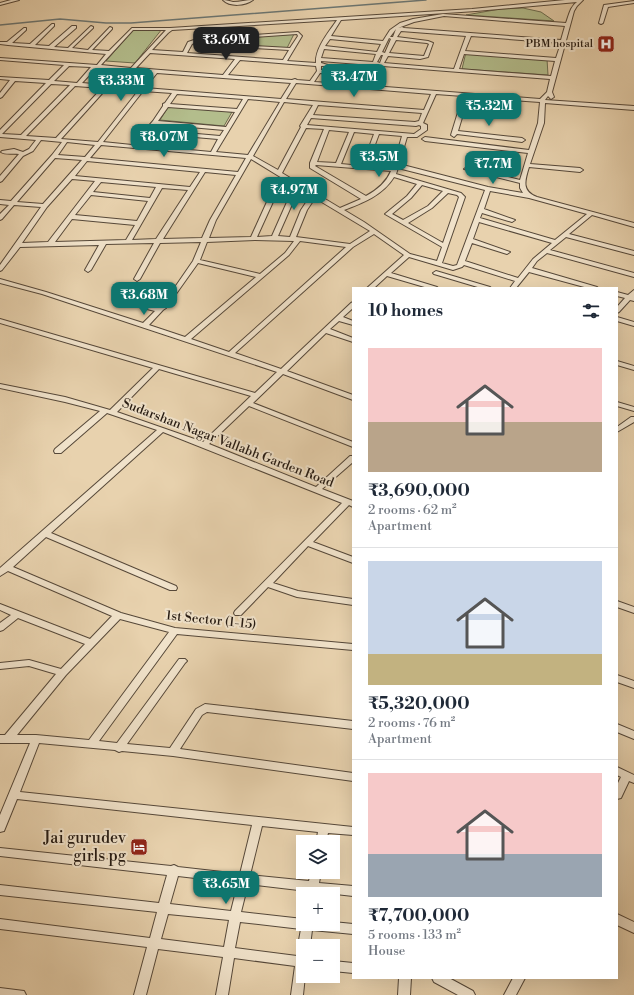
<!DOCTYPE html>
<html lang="en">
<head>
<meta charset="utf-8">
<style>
	body { margin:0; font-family:"Libre Bodoni",serif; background:#f6f6f7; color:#1f2937; height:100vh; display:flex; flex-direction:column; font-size:15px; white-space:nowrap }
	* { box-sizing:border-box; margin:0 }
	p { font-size:13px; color:#747a83 }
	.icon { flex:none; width:22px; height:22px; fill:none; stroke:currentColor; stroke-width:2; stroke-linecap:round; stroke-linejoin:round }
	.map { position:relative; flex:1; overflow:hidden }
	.side { position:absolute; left:352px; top:287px; width:266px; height:692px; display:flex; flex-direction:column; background:#fff; border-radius:0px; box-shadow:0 4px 16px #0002 }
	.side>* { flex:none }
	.tools { position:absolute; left:296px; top:835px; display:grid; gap:8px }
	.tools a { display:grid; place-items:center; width:44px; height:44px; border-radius:0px; background:#fff; box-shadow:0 4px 16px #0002; font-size:20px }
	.price { position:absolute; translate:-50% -34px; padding:0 9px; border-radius:8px; background:#0f766e; color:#fff; font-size:13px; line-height:26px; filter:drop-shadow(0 1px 2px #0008) }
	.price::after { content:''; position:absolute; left:50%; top:24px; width:12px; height:9px; margin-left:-6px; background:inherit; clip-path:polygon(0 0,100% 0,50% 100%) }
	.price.selected { background:#222; color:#fff }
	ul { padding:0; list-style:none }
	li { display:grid; align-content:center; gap:8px; height:212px; padding:0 16px }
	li+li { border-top:1px solid #e0e1e3 }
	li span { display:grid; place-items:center; height:124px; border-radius:0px; color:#555 }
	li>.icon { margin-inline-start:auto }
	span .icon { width:72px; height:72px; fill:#fffc; stroke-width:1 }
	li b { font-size:17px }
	h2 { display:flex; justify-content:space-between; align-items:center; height:48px; padding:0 16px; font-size:17px }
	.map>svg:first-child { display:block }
</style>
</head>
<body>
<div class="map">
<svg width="634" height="995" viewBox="0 0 634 995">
	<rect width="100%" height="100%" fill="#e8d2ae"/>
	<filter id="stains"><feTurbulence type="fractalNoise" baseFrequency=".005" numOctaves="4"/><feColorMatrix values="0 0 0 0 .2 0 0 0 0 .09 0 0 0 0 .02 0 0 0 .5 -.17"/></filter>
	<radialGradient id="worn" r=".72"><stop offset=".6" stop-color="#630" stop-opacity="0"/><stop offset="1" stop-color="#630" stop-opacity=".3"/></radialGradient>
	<path fill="#b3bd8c" stroke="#6c6c4f" d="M523,8L541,12L554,21L466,15L500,9Z
		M135,28L162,29L135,63L106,61Z
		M294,34L287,48L199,43V41Z
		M466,52L547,59L548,75L462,69Z
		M169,106L232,112L224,126L160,120Z"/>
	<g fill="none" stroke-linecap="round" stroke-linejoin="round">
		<path stroke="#6c7774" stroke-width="1.5" d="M0,25L60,19L106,23H131L426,0"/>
		<defs>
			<path id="minor" d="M11,0H19L0,5V3Z
				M223,0C227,0 229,1 233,2C240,2 246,0 253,0C245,6 230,7 223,0Z
				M565,0H583L577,6L574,11L552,92L554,97L551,99L548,96L545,100L634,106V110L545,103L544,123L530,164L580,168L583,170L580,172L529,167C525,180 521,191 537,197L634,223V227L592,215L569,234L634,251V255L566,237L550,250L634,273V277L547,253L537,261L532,268L597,287L598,288H588L529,272L516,288H510L515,281L464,265L462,267L453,270L409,257L391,273L437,287L438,288H428L387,276L374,288H367L404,255L374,234L353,247L235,353L281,369L351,303L353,302V308L343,317L353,321V325L339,321L330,329L353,338V342L326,333L287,371L353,395V400L283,374L253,403L353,442V447L249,406L209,444L316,487L350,456H353V462L322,489L353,501V507L349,505L313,542L353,557V563L308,546L273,583L298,591L353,599V605L297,597L268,587L241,615H235L234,613L235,611L342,503L163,432L51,533L176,586L177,588L176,590H170L46,537L13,567L121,613L175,628L353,644V650L177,634L99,741L117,743L179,659H185L187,661L185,663L127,744L170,748L196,709L205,704L353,721V729L207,712L202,715L180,749L353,773V781L173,756L122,751L119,752L115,750L39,743L20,792L353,827V835L328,833L326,842H316L318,832L262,826L250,875L309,881L311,872H321L319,883L353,886V896L318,892L317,894H307V891L248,884L241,912L303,919V924H333V922L353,924V934L312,930L310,946H303V976H305L303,995H291L295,966L234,958L228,995H216L223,957L158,949L146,995H134L147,947L0,929V919L150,938L157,912L0,895V885L159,903L167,875L0,856V848L171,866L174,865L178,867L240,874L252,825L17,799L4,831L0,832V815L30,743H0V735H5L56,674L29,666L0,669V663L29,660L61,669L85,644L18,618L3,630L0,631V623L11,615L0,610V604L90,639L112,616L8,571L0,576V568L157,430L107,413L61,453H55L54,451L55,449L100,411L65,402L0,388V384L65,397L110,410L153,368L0,323V319L255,393L277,372L42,294L0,283V279L46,292L143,323L155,311L131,305V303L133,302L156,308L162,306L193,261L201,242L160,243L140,279L137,281L134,279L154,243L106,244L91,270L88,272L85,270L99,245L20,247L2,270L0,271V265L41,207L14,205L2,219L0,220V214L9,205L0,204V200L11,201L52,155L62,142L41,140L33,151L23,156L2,181L0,182V176L19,154C13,153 5,155 1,152L2,151L14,149L23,152L29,149L36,140L0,137V130L46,83L15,81L2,97L0,98V93L10,80L0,79V77L49,80L64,65L0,60V58L97,65L106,54L8,45L0,44V42H7L24,28H26V30L12,43L30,44L52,24H54V26L35,45L49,46L72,26H76V28L54,47L68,48L91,26L93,27V28L72,48L88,50L110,27L112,28V29L92,50L109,51L132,28H170L472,9ZM577,2C570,7 569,15 566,23L443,14L413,19L400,23L390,30L383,41L331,36L341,20L476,11ZM444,16L565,26L561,40L404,28L402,27L398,28L414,22ZM337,20C329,32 315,48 316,63L287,61L302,36L298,32L197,39L188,42L183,52L152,50L168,33L172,30ZM396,29L393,37H390ZM133,30H166L131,68L101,65ZM401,31L466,36L454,69L384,63L388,56L420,59L428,57L433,43L428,41L397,37ZM297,34L298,36L290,48L203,43L201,44L203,45L289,50L283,60L187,53L192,44L198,41ZM471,36L561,43L556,58L465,51ZM389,38L391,39L385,53L382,52ZM330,39L381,44L377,52L325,46ZM396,40L427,43L429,44L424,56L389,53ZM324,49L376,54L373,62L321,58ZM150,53L235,59L223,75L136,68ZM464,54L555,61L551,76L459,69ZM381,55H383L380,63L377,62ZM240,60L316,66L317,71L310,81L297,80L295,79L292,80L228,75ZM321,61L371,65L370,68L337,65L335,66L337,67L368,71L361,85L314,82L320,73L362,75L364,74L362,73L321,70V66H326L328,65L321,63ZM376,65H378L368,86H366ZM69,66L91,67L77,83L54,81ZM383,66L550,79L547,92L540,99L373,86ZM96,68L152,72L140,88L82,83ZM157,73L291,83L281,99L145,88ZM296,83L431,94L424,110L286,99ZM51,84L70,85L21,135L2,134ZM75,86L102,88L56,138L26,136ZM107,88L138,91L98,142L61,139ZM143,91L172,93L165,103L163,104V106L153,121L132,145L103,142ZM177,94L243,99L237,109L170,104ZM436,94L463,96L451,135L454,137L457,134L522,142L525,140L522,138L458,131L464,111L498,114L501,112L498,110L465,108L468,97L540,102L538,123L529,150L425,137L422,139L425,141L528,153L520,180L467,167L464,169L520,183V188L523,193L488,187L399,164L407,137H417L427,130V125L423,123ZM248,99L280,102L248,155L216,152ZM284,102L313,105L300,126L301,127L278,170L253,156ZM318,105L422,113L419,121L415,122L313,115ZM168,107L235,112L226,127L158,121ZM311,118L416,126L419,125L421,126V129L414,134L307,125ZM156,124L224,130L220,136L151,130ZM306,128L324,129L310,163V168L361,199L340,208L282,173ZM329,130L349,132L336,163L317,162ZM354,132L374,134L362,166L341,164ZM148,133L218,139L211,152L137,145ZM379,134L402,136L394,164L392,165V168L367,166ZM67,142L95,145L85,157L58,155ZM101,145L246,158L238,172L90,158ZM55,158L82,160L43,204L17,202ZM251,159L282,178L271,193L251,237L209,238L216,220ZM87,161L200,172L190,187L75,176ZM316,165L391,171C386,183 377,190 366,196L315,166ZM398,168L485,190L457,265L453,266L442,263L465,197L461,193L396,174ZM205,172L236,175L210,220L202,238L163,239ZM394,177L417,184L407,196L385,214L442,247L437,261L410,254L364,222L344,210C363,203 383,195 394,177ZM72,179L95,181L48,242L22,243L47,207ZM286,180L296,186L291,193L272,236L257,237L277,193ZM101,182L156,187L150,198L93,192ZM422,185L443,191L428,206L403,220L392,214L411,198ZM162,188L188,190L156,239L132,240ZM300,189L311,195L301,210L290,237L278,236L297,193ZM490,191L529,198L587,214L555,240L480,218L482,213L512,222L515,220L484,209ZM448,193L457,195L459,197L443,243L408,223L432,208ZM91,195L148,201L137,221L75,215ZM315,198L370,231L350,244L296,237L307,210ZM72,219L135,225L126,240L55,242ZM479,222L552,243L533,259L518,278L465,261L472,243L507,254L510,252L473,239ZM255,240L294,241L285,253L260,274L200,260L207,242ZM300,241L346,247L229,352L191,339L289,255ZM198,263L256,277L185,337L149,325L163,310L166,308ZM159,369L251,396L203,442L117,412ZM120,619L169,632L89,740L36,735H17L66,675ZM178,876L238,883L231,911L170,904ZM168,914L229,920L224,947L161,939ZM240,922L301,929L298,946L300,949L297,956L235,948Z
				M634,1V3L608,7L603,23L601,24L599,23L604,5Z
				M436,271L490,287L491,288H481L434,274L433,273Z
				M634,290V301L630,300L619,312L617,313V307L625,298L617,296V292L628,295Z
				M617,317L634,322V326L617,321Z
				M617,361L634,366V370L617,365Z
				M617,402L634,407V411L617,406Z
				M631,417H634V422L617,432V427Z
				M617,601L634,607V613L617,607Z
				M617,675L634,681V688L617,682Z
				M617,724L634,731V739L617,732Z
				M617,767L634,775V783L629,781L621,798L617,799V785L621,777L617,775Z
				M617,914L634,922V933L617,925Z
				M333,961L353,963V973L333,971Z
				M399,978H411L410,995H398Z
				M432,978H449L473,991L475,995H458L434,982Z
				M513,978H525L516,995H504Z
				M0,988L24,991L26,995H0Z"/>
		</defs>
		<use href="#minor" stroke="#564839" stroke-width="2"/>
		<use href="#minor" fill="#f0e2ca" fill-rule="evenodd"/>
	</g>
	<defs>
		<symbol id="hospital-square" viewBox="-11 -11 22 22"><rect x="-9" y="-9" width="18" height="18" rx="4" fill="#8f2418" stroke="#f0e2ca"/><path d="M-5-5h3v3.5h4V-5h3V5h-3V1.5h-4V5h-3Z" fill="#fff"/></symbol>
		<symbol id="hotel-square" viewBox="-11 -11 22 22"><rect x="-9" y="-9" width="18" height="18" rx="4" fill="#8f2418" stroke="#f0e2ca"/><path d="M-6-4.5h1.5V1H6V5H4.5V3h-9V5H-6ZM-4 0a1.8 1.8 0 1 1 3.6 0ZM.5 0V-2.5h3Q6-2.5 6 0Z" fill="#fff"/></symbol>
	</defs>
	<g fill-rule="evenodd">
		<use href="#hospital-square" x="596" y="34" width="20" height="20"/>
		<use href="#hotel-square" x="129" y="837" width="20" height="20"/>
	</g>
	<g text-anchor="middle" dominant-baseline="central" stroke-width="4" stroke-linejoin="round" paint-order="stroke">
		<g font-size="11" fill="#251a12" stroke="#f0e2ca" text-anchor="end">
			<text x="593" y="44">PBM hospital</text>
		</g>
		<g font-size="13" fill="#251a12" stroke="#f0e2ca">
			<text transform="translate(228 443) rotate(21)">Sudarshan Nagar Vallabh Garden Road</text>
			<text transform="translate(211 620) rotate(6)">1st Sector (1-15)</text>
		</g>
		<g font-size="16" fill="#251a12" stroke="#f0e2ca" text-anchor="end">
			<text x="126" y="838">Jai gurudev<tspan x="126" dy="18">girls pg</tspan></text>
		</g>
	</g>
	<rect width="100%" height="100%" filter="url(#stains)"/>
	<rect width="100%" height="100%" fill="url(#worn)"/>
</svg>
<div class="tools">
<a><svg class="icon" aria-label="layers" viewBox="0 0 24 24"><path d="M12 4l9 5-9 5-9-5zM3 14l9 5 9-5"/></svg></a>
<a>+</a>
<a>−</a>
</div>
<b class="price selected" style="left:226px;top:61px">₹3.69M</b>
<b class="price" style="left:354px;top:98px">₹3.47M</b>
<b class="price" style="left:121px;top:102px">₹3.33M</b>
<b class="price" style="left:489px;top:127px">₹5.32M</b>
<b class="price" style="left:164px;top:158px">₹8.07M</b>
<b class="price" style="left:379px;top:178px">₹3.5M</b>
<b class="price" style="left:493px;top:185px">₹7.7M</b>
<b class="price" style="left:294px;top:211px">₹4.97M</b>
<b class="price" style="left:144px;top:316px">₹3.68M</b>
<b class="price" style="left:226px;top:905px">₹3.65M</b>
<section class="side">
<h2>10 homes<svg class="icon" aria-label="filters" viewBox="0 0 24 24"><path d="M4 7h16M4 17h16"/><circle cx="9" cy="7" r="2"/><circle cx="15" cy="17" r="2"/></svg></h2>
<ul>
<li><span style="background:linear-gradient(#f6c9c9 60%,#b9a48a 0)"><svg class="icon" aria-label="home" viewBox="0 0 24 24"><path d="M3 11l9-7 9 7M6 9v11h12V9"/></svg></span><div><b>₹3,690,000</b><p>2 rooms · 62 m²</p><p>Apartment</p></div></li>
<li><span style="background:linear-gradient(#c9d6e8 75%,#c2b280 0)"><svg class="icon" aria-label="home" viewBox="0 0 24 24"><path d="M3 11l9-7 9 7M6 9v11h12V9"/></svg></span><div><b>₹5,320,000</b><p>2 rooms · 76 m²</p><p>Apartment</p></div></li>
<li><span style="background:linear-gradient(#f6c9c9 65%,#9aa5b1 0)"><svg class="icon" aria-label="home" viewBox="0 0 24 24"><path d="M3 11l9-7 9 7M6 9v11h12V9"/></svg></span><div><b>₹7,700,000</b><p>5 rooms · 133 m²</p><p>House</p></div></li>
</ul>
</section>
</div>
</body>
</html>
